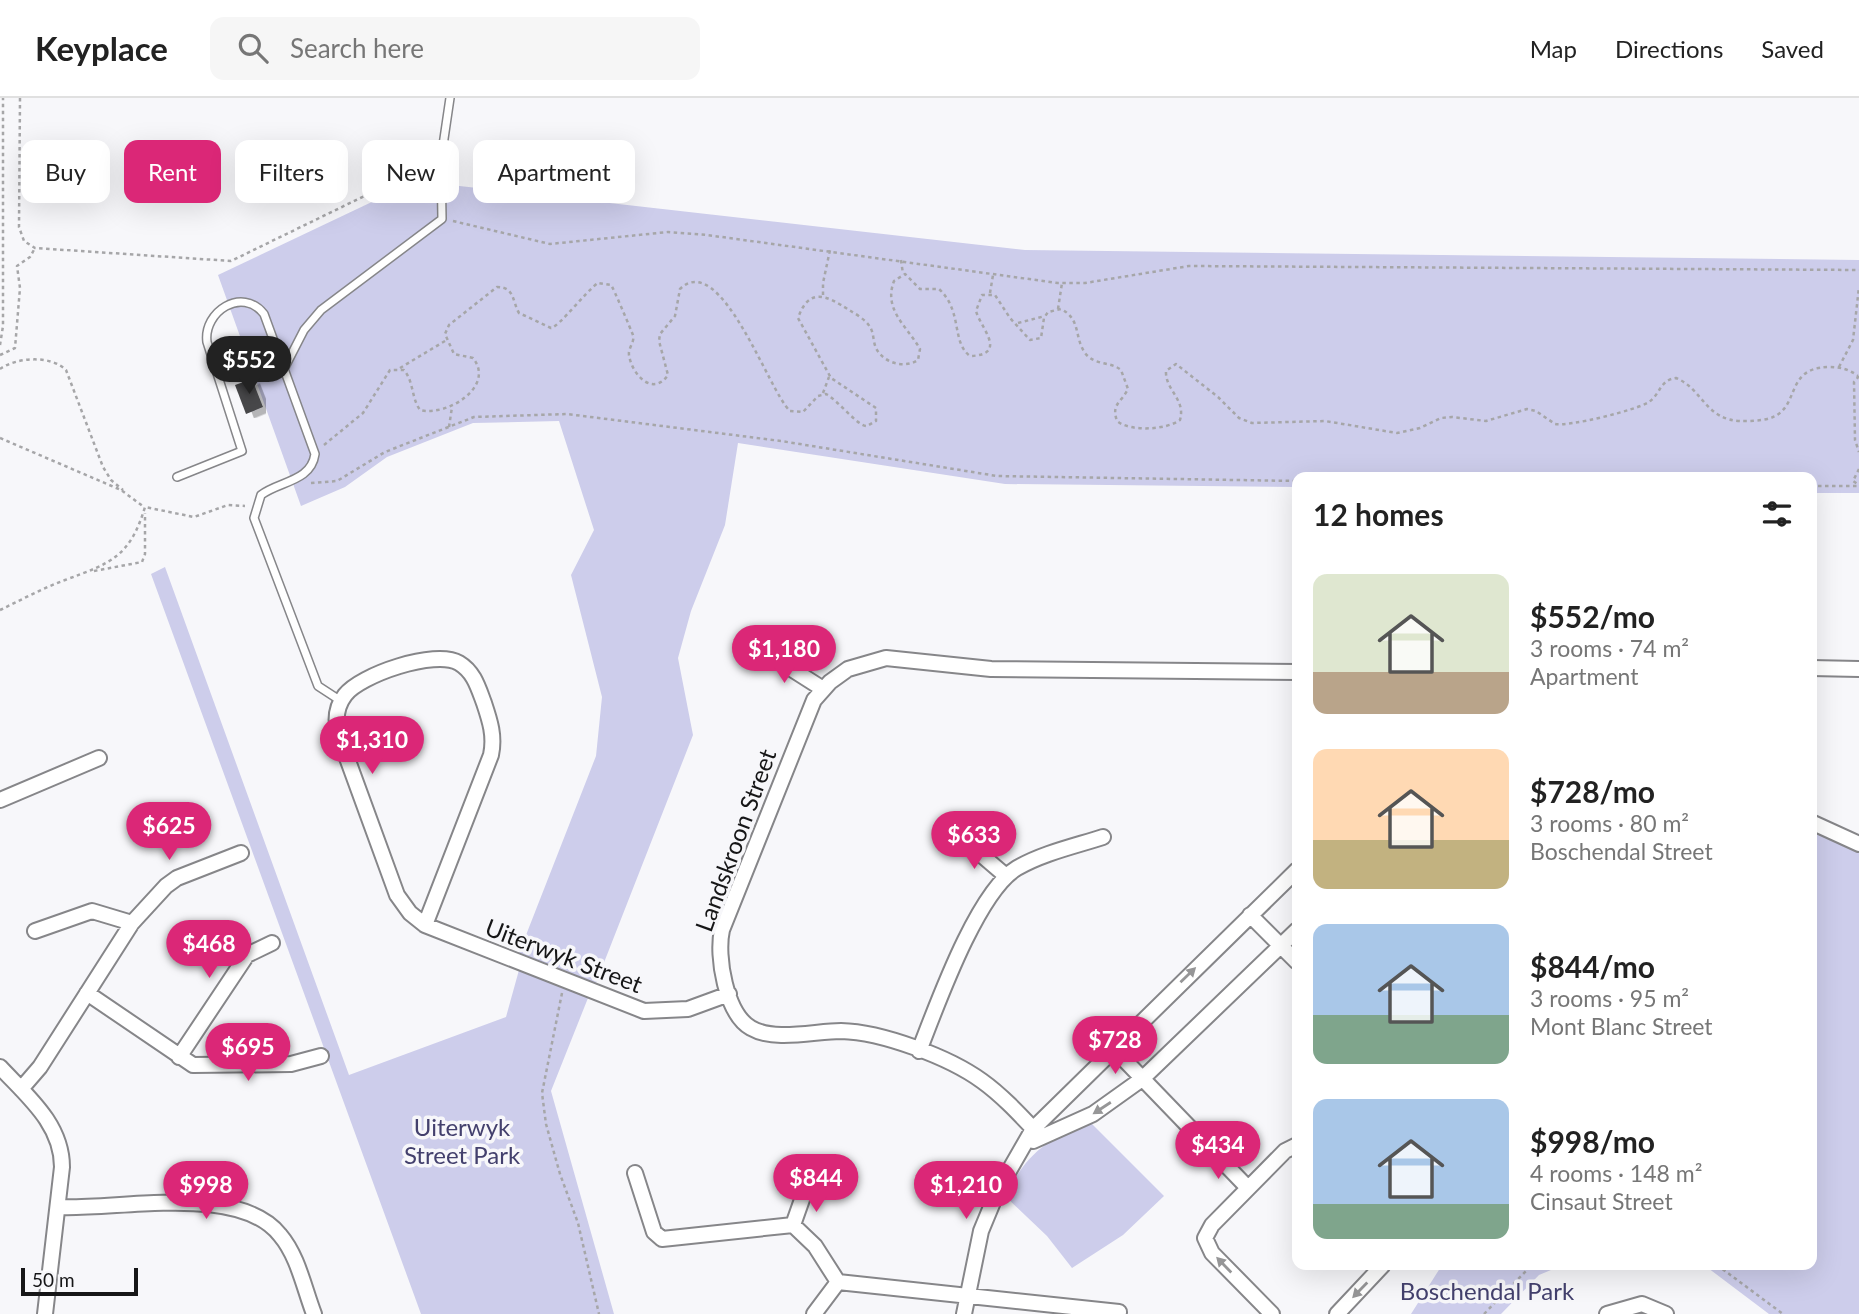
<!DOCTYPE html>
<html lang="en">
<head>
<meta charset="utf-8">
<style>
	body { margin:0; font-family:Lato,sans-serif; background:#f6f6f6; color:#222; height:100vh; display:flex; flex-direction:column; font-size:26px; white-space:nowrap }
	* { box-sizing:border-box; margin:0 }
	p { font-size:23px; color:#767676 }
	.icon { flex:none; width:38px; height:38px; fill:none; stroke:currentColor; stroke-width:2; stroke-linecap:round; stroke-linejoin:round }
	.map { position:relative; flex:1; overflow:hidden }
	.details { position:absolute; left:1292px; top:374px; width:525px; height:798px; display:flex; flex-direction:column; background:#fff; border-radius:14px; box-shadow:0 7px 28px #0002 }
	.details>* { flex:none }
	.guide { position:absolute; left:21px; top:42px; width:665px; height:63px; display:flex; gap:14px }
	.scale { position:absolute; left:21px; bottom:18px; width:117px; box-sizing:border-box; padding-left:7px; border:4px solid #161617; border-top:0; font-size:19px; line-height:24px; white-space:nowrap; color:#161617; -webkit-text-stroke:5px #f7f7fa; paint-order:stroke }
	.price { position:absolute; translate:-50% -60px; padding:0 16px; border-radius:24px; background:#db2777; color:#fff; font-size:23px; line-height:46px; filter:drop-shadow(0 2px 4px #0008) }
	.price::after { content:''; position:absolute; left:50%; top:42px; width:21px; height:16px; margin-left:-10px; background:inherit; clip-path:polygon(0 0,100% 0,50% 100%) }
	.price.active { background:#222; color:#fff }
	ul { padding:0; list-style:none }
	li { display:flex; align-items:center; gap:21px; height:175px; padding:0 21px }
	li span { display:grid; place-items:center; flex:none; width:196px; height:140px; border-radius:14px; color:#555 }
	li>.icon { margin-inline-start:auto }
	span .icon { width:84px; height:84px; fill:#fffc; stroke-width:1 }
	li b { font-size:30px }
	h2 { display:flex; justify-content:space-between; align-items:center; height:84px; padding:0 21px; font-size:30px }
	.tag { padding:0 24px; border-radius:14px; background:#fff; box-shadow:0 7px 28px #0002; font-size:24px; line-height:63px }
	.tag.active { background:#db2777; color:#fff }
	header { display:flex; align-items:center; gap:42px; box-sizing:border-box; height:98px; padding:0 35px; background:#fff; border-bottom:2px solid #e0e0e0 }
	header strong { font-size:33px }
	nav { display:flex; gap:38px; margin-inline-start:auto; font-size:24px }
	.search { width:490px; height:63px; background:#f6f6f6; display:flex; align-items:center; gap:18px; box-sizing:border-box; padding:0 24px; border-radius:14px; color:#767676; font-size:26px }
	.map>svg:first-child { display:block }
</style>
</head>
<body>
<header>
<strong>Keyplace</strong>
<div class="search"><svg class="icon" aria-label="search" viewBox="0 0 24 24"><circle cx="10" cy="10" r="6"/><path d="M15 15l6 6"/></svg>Search here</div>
<nav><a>Map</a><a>Directions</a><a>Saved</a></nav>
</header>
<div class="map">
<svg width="1859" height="1216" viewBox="0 0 1859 1216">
	<defs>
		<filter id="shadow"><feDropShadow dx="8" dy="4.5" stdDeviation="0" flood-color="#0004"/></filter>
	</defs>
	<rect width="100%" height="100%" fill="#f7f7fa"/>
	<path fill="#cdcdeb" d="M416,83L1025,152L1859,162V395H1811V380H1297V389L1005,386L738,345L725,427L691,513L678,560L693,637L596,885L519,855L596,658L602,599L571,477L594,432L559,323L473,325L387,359L345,389L301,408L218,177Z
		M165,469L349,977L506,919L519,872L588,900L551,993L614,1216H421L151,476Z
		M1811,732L1859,755V1216H1769L1704,1167H1811Z
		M1088,1022L1164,1098L1123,1137L1072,1170L1047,1138L1005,1098C1027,1055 1046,1043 1088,1022Z
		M1442,1167H1563L1539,1177L1501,1216H1411Z"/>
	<path fill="#47474a" filter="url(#shadow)" d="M252,281L263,309L246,316L235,287Z"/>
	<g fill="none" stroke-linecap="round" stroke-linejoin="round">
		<defs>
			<path id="service" d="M285,269L304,232L321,212L442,121L441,61L450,0
				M177,379L242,353L207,244C203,214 242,188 264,216L315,356C311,384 279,383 261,397L254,420L318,588L341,603"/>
			<path id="minor" d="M765,554L823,591
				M1811,570L1859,571
				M0,702L99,660
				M1811,724L1859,746
				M964,742L1006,778
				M1250,817L1297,864
				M425,827L491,657C495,638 490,623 484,605C478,589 474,574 459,565C435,551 360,577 345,597C335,610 335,624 339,638L397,797L410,815L425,827L644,913L688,911L729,896
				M35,833L92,813L132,825
				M87,895L193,967L291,966L321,958
				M1113,950L1248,1090
				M919,953C937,907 977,794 1017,770C1043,755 1075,748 1103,739
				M179,959L247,857L272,845
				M0,969C27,998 62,1026 62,1069L45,1216
				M21,991L40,969L132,825L166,788L177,780L241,755
				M1040,1038C1022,1019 1003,998 982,983C949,959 882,934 841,933C815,933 775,944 751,930C726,916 716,858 722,832L814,602L830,584L848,571L886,560L991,571L1297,574
				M1033,1043L1093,1016L1142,981L1297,832
				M635,1075L654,1134L662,1141L793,1127L815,1148L838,1184
				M58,1109C120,1112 239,1085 280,1137C298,1158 304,1190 314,1216
				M793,1127L805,1093
				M838,1184L1119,1214
				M814,1216L838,1184
				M964,1216L981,1133L998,1092L1033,1031L1297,772
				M1272,1216L1212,1155L1205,1140L1212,1127L1285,1053L1297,1047
				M1337,1216L1383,1167
				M1607,1216L1642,1206L1666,1216"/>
		</defs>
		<use href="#service" stroke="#868689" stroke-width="10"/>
		<use href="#minor" stroke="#868689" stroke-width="18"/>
		<path stroke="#a6a6a8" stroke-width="2.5" stroke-dasharray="3.5 3.5" stroke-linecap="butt" d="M20,0L19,129L24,143L35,150L231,163L428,67
			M453,123L550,146L668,134L707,137L1058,185H1085L1189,168L1859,172
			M901,162L903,176
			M990,195L993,177
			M823,197V185L830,152
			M1058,211L1062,185
			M1018,225L1045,218
			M0,247L3,228V0
			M0,257L15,250L20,190L17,168L30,159L35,150
			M1839,269L1853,242L1859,189
			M400,270L445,243
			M0,271C17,259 51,257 66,272L103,369L111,382L123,392
			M1859,278L1854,284L1855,342L1859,354
			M823,295L829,279
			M449,329L452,309
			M0,340L121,392L144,409
			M324,347L363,315L390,272H404C414,284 411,299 420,312C446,319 496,289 473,260L454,256L445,236L449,227L497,189C515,189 512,203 519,215L551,230C560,228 585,194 598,185L611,187C613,189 631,232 633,237C635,244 628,250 629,257C632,277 653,299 668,277L659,243L660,236L675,218L680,191C721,151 769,294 790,313L803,314L818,298L826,296C840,304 857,328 867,328L876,323V310L831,280L798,220C809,189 826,197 849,212C856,216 866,222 870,229C874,235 873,244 876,250C883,265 905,271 918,262L920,251C907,228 883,212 894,183L905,176L920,191H939C963,213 951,244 970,258C1009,257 980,229 976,213L982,197H995L1010,220L1030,242L1041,240L1044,220L1048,214L1061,211C1081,221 1074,239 1085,255C1095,268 1110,263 1121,272L1128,291C1121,305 1111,306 1117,323C1130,334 1166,332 1180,322C1186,301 1165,292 1166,273L1176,266L1218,299L1239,320L1252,325L1325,323L1397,335L1420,330L1441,320L1452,319L1486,323L1527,311L1536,313L1555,326C1568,329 1637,312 1649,304C1661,295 1660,282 1676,280C1703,291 1705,322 1741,323C1749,323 1765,323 1773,319C1800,308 1785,270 1828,269C1840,269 1849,271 1858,278
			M1859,371L1853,383L1859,387
			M311,385L337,383L385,354L474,319L567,316L781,343L997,378L1297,383
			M1811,388H1859
			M94,473L142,464L145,456V415
			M0,512C21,502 43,490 65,482C111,465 130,459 145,409L194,419L228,407L245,408
			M562,895L542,995L546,1026L560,1076L578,1125L599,1216
			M1717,1167L1783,1216
			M1484,1216L1532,1167"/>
		<use href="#service" stroke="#fff" stroke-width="7"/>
		<use href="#minor" stroke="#fff" stroke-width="14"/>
	</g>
	<defs><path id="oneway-solid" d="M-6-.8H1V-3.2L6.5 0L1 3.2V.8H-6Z" transform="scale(1.75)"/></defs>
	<g fill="#969697">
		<use href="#oneway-solid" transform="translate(1188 877) rotate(-44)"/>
		<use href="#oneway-solid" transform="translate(1102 1010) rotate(147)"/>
		<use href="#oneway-solid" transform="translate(1224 1167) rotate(-134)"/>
		<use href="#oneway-solid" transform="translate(1360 1192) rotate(134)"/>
	</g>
	<g text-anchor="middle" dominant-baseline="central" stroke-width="7" stroke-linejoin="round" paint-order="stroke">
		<g font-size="24" fill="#161617" stroke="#f7f7fa">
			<text transform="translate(735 742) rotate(-70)">Landskroon Street</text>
			<text transform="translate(564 857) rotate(21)">Uiterwyk Street</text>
		</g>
		<g font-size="24" fill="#43406d" stroke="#f7f7fa">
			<text x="462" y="1028">Uiterwyk<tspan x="462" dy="28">Street Park</tspan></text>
			<text x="1487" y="1192">Boschendal Park</text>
		</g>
	</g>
</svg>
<div class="scale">50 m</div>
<b class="price active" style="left:249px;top:298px">$552</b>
<b class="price" style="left:784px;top:587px">$1,180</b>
<b class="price" style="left:372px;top:678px">$1,310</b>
<b class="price" style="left:169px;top:764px">$625</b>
<b class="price" style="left:974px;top:773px">$633</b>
<b class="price" style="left:209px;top:882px">$468</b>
<b class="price" style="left:1115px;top:978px">$728</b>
<b class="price" style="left:248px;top:985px">$695</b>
<b class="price" style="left:1218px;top:1083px">$434</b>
<b class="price" style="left:816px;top:1116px">$844</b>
<b class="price" style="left:206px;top:1123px">$998</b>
<b class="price" style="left:966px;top:1123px">$1,210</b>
<div class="guide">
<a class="tag">Buy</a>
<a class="tag active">Rent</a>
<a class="tag">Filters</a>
<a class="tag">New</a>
<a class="tag">Apartment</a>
</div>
<section class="details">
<h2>12 homes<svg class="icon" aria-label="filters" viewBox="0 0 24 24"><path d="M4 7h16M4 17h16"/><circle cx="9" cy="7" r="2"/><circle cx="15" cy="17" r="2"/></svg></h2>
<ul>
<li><span style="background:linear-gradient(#dfe7d0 70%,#b9a48a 0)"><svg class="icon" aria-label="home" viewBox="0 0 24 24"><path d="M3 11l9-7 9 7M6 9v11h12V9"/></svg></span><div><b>$552/mo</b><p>3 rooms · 74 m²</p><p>Apartment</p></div></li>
<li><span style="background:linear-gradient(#ffd9b3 65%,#c2b280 0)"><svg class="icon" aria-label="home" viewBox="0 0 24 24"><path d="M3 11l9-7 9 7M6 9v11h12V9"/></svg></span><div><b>$728/mo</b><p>3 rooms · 80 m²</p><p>Boschendal Street</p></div></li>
<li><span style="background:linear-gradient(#a9c7e8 65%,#7fa58c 0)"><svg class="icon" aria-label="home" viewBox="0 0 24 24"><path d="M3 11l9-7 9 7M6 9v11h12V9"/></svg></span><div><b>$844/mo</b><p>3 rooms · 95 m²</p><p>Mont Blanc Street</p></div></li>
<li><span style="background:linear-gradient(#a9c7e8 75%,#7fa58c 0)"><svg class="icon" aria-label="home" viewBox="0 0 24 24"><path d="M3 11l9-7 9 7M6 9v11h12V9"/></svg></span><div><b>$998/mo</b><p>4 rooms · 148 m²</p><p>Cinsaut Street</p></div></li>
</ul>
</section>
</div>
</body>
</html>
